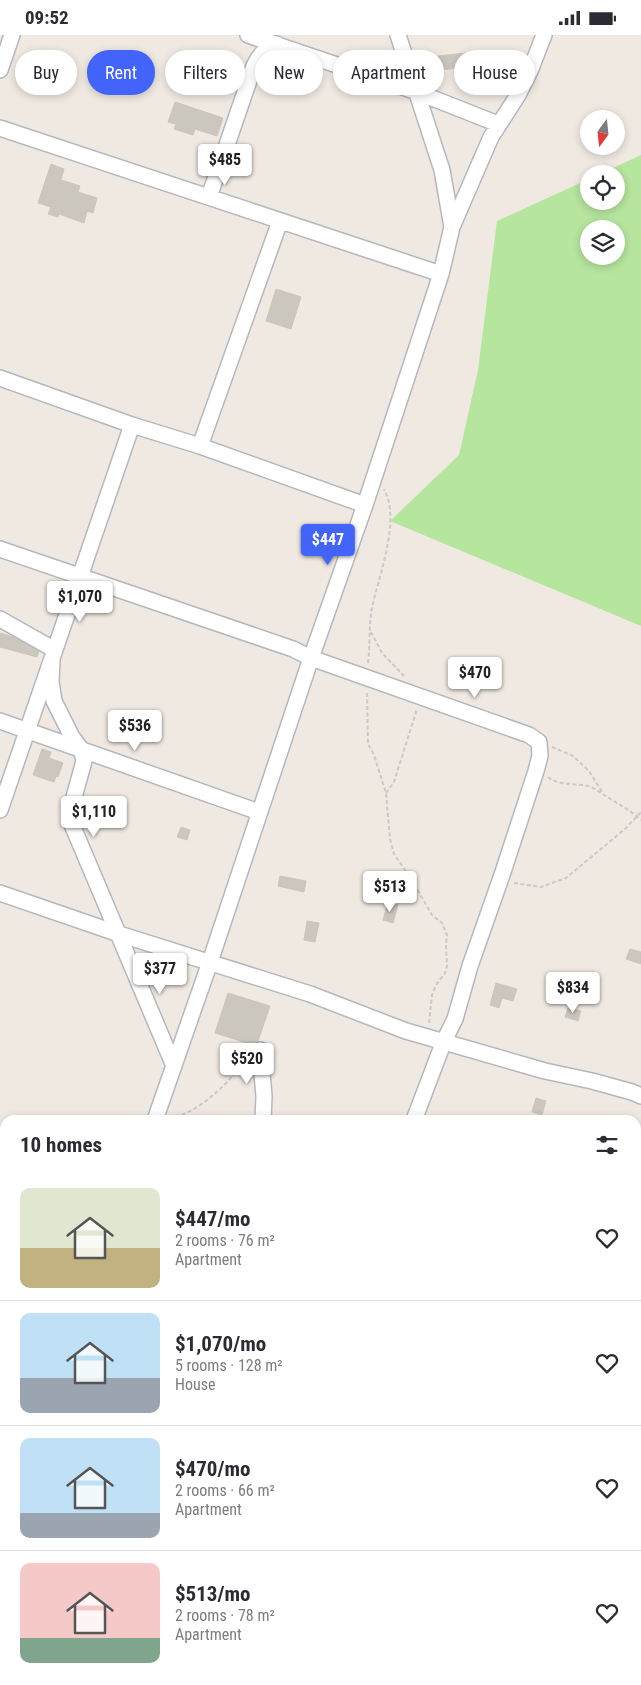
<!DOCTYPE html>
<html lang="en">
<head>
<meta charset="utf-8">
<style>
	body { margin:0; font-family:"Roboto Condensed",sans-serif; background:#f7f7f7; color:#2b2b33; height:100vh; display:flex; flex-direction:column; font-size:19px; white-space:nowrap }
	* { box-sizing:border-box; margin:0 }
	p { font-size:16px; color:#7c7c81 }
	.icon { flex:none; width:28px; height:28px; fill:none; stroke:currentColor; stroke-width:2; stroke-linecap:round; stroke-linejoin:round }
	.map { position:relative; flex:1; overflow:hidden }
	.details { position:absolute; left:0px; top:1080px; width:641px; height:570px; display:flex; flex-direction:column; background:#fff; border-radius:15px 15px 0 0; box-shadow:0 2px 8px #0003 }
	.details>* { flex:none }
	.top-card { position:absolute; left:15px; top:15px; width:611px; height:45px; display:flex; gap:10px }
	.needle { width:32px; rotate:195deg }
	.controls { position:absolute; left:580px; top:75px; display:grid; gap:10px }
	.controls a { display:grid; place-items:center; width:45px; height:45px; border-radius:50%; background:#fff; box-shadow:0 2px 8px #0003; font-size:25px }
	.price { position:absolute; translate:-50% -42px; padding:0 11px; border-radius:5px; background:#fff; color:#222; font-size:16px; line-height:32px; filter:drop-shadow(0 1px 2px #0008) }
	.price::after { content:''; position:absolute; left:50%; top:30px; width:15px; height:11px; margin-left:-8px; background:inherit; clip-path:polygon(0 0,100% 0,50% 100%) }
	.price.selected { background:#4264fb; color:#fff }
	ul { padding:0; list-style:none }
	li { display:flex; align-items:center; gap:15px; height:125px; padding:0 20px }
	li+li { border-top:1px solid #e1e1e2 }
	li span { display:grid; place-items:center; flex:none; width:140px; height:100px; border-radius:10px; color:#555 }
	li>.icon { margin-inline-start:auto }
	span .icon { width:60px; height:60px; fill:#fffc; stroke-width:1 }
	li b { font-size:21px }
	h2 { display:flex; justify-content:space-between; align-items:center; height:60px; padding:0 20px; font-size:21px }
	.tag { padding:0 18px; border-radius:22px; background:#fff; box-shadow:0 2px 8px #0003; font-size:18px; line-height:45px }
	.tag.selected { background:#4264fb; color:#fff }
	.status { display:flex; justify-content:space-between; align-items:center; height:35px; padding:0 25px; background:#fff; direction:ltr }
	.status svg { height:14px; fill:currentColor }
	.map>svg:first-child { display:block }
</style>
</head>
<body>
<div class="status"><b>09:52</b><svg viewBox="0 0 49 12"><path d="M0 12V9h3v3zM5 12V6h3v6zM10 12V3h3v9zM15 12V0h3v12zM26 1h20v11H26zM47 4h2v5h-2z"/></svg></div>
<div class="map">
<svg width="641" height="1650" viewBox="0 0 641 1650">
	<rect width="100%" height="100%" fill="#efe9e1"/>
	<path fill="#b6e59e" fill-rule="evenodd" d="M641,120V591L390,486L459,420L478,335L497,186L589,144V166H616V139H600ZM589,194H616V221H589Z"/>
	<path fill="#cbc7bf" stroke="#cbc5ba" d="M476,17L478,31L439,35L438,21Z
		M175,67L223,83L217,101L195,94L193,100L174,94L176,89L168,87Z
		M51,129L64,134L61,145L80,151L78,157L97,163L93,178L87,176L84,188L59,179L58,182L48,179L51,172L38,168Z
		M276,254L301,262L291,294L266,286Z
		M0,598L11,601L39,616L37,622L0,612Z
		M42,714L51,717L49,723L63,728L58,742L56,741L54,747L33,740Z
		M181,792L190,795L187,805L177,802Z
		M280,841L306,846L304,857L278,851Z
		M388,867L398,870L393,888L383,885Z
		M307,886L319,888L315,907L304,905Z
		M630,914L641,917V929L626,924Z
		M496,948L517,954L513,966L502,963L499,973L490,970Z
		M228,958L270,971L258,1006L253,1010L215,998Z
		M568,973L581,976L578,986L565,982Z
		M536,1063L546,1066L542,1080L532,1077Z"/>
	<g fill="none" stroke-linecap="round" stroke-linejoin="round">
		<defs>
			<path id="minor" d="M248,0L417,57L498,89
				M398,0L442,135L452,192
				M0,35L12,0
				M0,93L441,239
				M209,162L254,31C259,20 265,14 277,9
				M0,343L132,390L200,411L365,470
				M200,411L280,186
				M0,514L293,614L311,623L529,700L539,707L540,721L536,736L503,837L470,931L455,984L444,1006L414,1085
				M0,584L55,615
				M52,625L51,647L54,666L72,702L81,714L84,726L71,773L70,781L73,792C107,872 140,952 174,1031
				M0,686L259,777
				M0,775L132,390
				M0,858L119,899L310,959L406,996L545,1036L592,1046L632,1057L641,1061
				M260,1015L264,1061L263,1085
				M155,1085L210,927L311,623L365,470L441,239L452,192L491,102L518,60L530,36L544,0
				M636,1193L641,1181
				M0,1209L5,1211
				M636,1227L641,1229
				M636,1422L641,1424
				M0,1462L5,1464
				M0,1536L5,1522
				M321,1645L325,1650
				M535,1645L550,1650
				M402,1650L404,1645
				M485,1650L487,1645"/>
		</defs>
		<use href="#minor" stroke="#b4b7c1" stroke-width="18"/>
		<path stroke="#c9c9c9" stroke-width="2" stroke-dasharray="4 2.5" stroke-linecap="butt" d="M371,597L382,618L404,641
			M368,628C370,612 369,595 371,578C377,544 402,486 384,454
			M367,658L368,709L374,720L386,758L390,804L394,819L413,847L432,880L442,888L447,900L446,911L447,931L445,938L436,950L432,960L429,988
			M552,712L573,721L589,736L604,760L630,776L641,785
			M548,742C559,751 575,748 588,751C593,752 597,756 602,758
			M386,758L394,747L417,674
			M514,848L541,852L566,843L625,794L641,777
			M169,1081C188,1084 217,1058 229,1045C235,1038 238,1029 246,1023
			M636,1618L641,1627
			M0,1620L5,1625
			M23,1645L28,1650"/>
		<use href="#minor" stroke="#fff" stroke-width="15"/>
	</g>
</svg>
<div class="controls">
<a><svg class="needle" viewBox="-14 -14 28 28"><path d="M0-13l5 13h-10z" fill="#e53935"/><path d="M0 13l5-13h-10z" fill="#7c7c81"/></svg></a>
<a><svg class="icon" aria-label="locate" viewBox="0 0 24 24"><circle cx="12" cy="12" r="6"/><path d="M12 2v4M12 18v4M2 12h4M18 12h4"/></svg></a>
<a><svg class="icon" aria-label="layers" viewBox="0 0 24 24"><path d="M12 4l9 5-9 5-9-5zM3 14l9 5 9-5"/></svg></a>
</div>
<b class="price" style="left:225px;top:151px">$485</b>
<b class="price selected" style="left:328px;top:531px">$447</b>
<b class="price" style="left:80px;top:588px">$1,070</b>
<b class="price" style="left:475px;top:664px">$470</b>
<b class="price" style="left:135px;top:717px">$536</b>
<b class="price" style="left:94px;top:803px">$1,110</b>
<b class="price" style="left:390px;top:878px">$513</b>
<b class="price" style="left:160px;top:960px">$377</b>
<b class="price" style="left:573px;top:979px">$834</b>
<b class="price" style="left:247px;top:1050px">$520</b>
<div class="top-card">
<a class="tag">Buy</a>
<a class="tag selected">Rent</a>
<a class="tag">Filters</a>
<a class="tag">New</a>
<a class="tag">Apartment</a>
<a class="tag">House</a>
</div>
<section class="details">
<h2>10 homes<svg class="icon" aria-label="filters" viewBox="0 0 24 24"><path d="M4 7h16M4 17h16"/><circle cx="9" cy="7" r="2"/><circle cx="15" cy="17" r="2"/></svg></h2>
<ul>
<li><span style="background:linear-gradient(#dfe7d0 60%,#c2b280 0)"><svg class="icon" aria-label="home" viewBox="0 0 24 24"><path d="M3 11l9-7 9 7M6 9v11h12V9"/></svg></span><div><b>$447/mo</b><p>2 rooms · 76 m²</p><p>Apartment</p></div><svg class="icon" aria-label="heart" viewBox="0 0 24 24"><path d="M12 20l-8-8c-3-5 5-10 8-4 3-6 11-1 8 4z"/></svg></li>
<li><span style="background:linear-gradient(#bfe0f5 65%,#9aa5b1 0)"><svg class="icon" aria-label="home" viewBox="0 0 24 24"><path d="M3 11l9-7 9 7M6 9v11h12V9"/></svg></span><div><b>$1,070/mo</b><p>5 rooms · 128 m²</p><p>House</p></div><svg class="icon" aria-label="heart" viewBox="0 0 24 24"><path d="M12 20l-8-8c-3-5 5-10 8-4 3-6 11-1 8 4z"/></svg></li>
<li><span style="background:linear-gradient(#bfe0f5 75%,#9aa5b1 0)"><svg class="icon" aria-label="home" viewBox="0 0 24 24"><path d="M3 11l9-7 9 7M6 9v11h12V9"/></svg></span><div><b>$470/mo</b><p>2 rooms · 66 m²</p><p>Apartment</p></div><svg class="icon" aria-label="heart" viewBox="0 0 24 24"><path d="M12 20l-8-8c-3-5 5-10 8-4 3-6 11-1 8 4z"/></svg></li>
<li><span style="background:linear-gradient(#f6c9c9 75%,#7fa58c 0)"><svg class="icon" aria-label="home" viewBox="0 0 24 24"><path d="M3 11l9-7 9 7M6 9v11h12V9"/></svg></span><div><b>$513/mo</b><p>2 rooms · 78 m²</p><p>Apartment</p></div><svg class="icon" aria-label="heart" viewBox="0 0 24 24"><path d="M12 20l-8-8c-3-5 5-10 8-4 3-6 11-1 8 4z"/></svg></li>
</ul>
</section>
</div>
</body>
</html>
